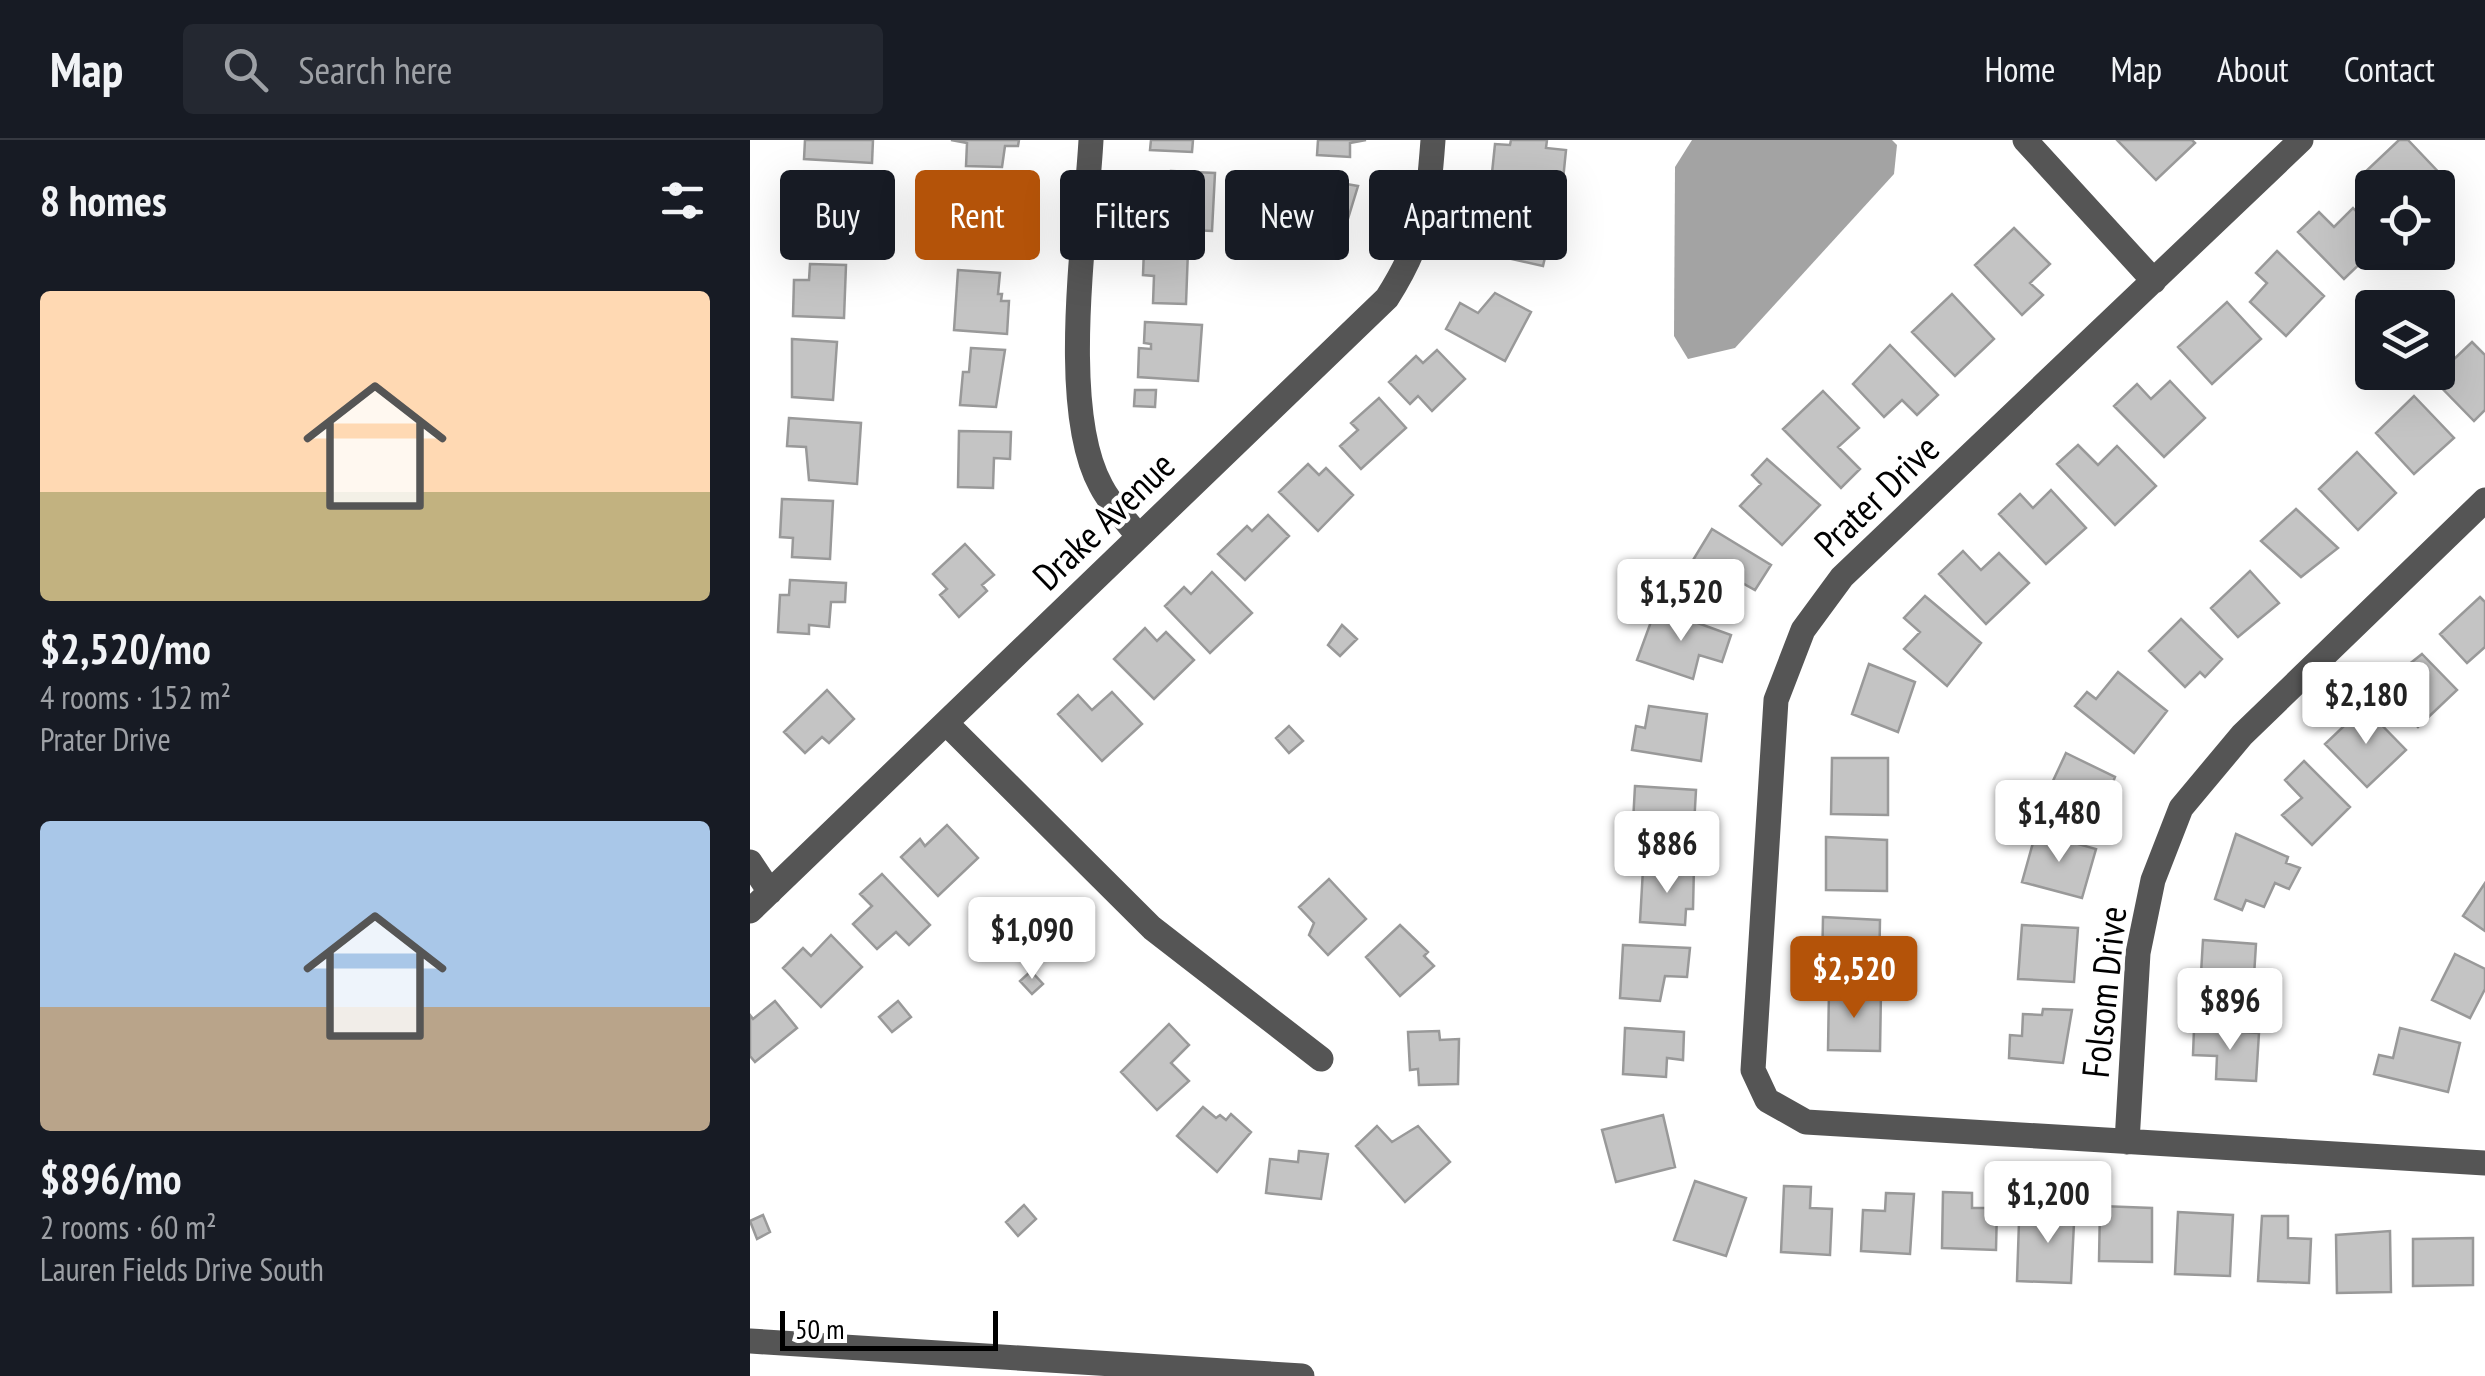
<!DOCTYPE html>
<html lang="en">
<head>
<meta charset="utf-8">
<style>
	body { margin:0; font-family:"PT Sans Narrow",sans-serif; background:#242831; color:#f1f3f6; height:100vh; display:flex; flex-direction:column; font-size:38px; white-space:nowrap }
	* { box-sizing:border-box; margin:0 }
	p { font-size:32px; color:#9ea1a6 }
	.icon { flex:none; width:55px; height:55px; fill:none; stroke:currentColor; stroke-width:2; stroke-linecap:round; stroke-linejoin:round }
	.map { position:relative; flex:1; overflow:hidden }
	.side { display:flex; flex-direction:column; background:#171b24; width:750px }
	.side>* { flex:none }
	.banner { position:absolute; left:30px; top:30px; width:950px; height:90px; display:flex; gap:20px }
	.tools { position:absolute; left:1605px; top:30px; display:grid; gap:20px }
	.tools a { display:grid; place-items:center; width:100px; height:100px; border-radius:10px; background:#171b24; box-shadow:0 10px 40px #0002; font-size:50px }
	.scale { position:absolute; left:30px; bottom:25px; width:218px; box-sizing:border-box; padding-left:10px; border:5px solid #000; border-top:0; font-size:28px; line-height:35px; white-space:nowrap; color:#000; -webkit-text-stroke:8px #fff; paint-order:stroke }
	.price { position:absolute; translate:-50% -85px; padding:0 22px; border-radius:10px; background:#fff; color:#222; font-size:32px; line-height:65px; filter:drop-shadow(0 2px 5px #0008) }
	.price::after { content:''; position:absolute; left:50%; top:60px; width:30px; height:22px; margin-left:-15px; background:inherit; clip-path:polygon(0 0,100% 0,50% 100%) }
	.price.active { background:#b45309; color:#fff }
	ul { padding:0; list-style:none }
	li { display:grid; align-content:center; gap:20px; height:530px; padding:0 40px }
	li span { display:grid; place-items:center; height:310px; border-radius:10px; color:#555 }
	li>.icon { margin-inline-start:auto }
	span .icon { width:180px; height:180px; fill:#fffc; stroke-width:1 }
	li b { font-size:42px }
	h2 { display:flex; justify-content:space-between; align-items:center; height:120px; padding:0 40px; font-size:42px }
	.tag { padding:0 35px; border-radius:10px; background:#171b24; box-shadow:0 10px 40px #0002; font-size:35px; line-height:90px }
	.tag.active { background:#b45309; color:#fff }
	header { display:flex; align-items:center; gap:60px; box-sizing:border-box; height:140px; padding:0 50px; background:#171b24; border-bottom:2px solid #363941 }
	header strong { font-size:48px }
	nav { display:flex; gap:55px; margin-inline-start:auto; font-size:35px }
	.search { width:700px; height:90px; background:#242831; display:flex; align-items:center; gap:25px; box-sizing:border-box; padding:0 35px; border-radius:10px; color:#9ea1a6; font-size:38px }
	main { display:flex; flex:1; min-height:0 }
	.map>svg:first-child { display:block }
</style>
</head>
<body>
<header>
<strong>Map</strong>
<div class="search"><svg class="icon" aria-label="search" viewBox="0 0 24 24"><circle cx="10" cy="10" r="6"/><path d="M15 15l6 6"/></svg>Search here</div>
<nav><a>Home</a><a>Map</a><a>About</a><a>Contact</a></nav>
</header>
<main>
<section class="side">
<h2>8 homes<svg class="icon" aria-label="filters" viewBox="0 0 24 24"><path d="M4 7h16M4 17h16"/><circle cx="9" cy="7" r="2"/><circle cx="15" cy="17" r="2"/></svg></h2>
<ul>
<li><span style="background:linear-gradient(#ffd9b3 65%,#c2b280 0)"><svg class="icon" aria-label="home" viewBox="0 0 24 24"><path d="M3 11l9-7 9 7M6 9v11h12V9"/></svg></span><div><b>$2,520/mo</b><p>4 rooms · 152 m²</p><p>Prater Drive</p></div></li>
<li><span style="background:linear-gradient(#a9c7e8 60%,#b9a48a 0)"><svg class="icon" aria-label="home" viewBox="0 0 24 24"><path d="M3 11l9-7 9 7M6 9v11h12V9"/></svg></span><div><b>$896/mo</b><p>2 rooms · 60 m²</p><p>Lauren Fields Drive South</p></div></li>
</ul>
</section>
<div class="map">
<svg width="1735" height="1236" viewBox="0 0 1735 1236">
	<rect width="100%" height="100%" fill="#fff"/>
	<path fill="#a3a3a3" d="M942,0H1142L1147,5L1144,34L985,208L938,219L924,196L925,27Z"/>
	<path fill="#c4c4c4" stroke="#999" stroke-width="2.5" d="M55,0H123L122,23L54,19Z
		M201,0H269L268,6H255L252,27L216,26L217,3Z
		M401,0H443L442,12L400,10Z
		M568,0H616L600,3V17L567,15Z
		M761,0H797L796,8L816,10L813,40L742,33L745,4L760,5Z
		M1367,0H1442L1445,3L1406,40Z
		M1649,0H1658L1696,40L1688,48H1626L1613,34Z
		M421,31L465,33L462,91L394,88L395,59L420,60Z
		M568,39L608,46L593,95L555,83Z
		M63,41L95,43L91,103L54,101Z
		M206,53L264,55L263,85L234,84L233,107L204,105Z
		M753,63L805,75L793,126L731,112L737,85L747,87Z
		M1603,68L1622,88V112L1594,139L1548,92L1569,72L1584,87Z
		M1264,88L1300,124L1280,143L1293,155L1272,175L1225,125Z
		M394,109L438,110L436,164L403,163L404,136L393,135Z
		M1527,111L1574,156L1536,196L1500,162L1517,143L1506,133Z
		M60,124L96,125L94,178L43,176L44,140H59Z
		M208,130L250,133L248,154H252L251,161H259L257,194L204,190Z
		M745,153L781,172L755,221L696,189L710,163L728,173Z
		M1202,154L1244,199L1205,236L1162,192Z
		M1477,162L1511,199L1462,244L1428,207Z
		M395,182L452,185L448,241L388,237L389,208L401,209V204L394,203Z
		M42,199L87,202L83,260L42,257Z
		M1722,202L1735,215V270L1724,281L1683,239Z
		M1140,205L1188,255L1167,275L1152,260L1134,277L1103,244Z
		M221,208L255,210L246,267L210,265L213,232H219Z
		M687,210L715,239L682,271L668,256L660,264L639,242L666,216L673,223Z
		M1420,241L1455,278L1414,317L1364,266L1387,244L1401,259Z
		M385,250H406L405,267L384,266Z
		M1073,251L1109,288L1088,307L1110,329L1091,348L1033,289Z
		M1664,256L1704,298L1664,334L1626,293Z
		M629,258L656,288L611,329L590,306L608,290L601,283Z
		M39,278L111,283L107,344L59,340L56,307L37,306Z
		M209,291L261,292L260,319L244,318L243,348L208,347Z
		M1328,305L1348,325L1367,306L1406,346L1365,385L1307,324Z
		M1607,312L1646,353L1608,390L1569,349Z
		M1017,319L1070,365L1032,405L990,366L1011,344L1002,335Z
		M558,324L569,335L576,328L603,355L568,391L529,352Z
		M1301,350L1336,388L1296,424L1249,374L1270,354L1283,368Z
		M32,359L83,361L80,419L42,417L43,398L30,397Z
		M1546,369L1588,408L1551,437L1511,401Z
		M518,375L539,396L495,440L468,414L497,386L502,391Z
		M962,389L1021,425L1005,450L985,439L970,461L932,438Z
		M215,404L244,435L232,445L237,451L209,477L190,455L197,449L183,434Z
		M1213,411L1231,430L1249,413L1279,443L1236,484L1189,434Z
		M1500,431L1529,463L1488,497L1461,468Z
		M462,432L502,473L460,513L415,466L434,447L441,454Z
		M40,440L96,443L95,462H81L79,487L59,485V494L28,492L30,455H39Z
		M1175,456L1231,503L1197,546L1154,509L1170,492L1154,478Z
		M1730,457L1735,462V507L1717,523L1690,494Z
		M906,468L981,495L972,522L949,515L943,539L887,520Z
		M1431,479L1472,519L1455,537L1450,532L1435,547L1399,511Z
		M592,485L607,499L590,516L578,505Z
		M395,488L407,501L416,492L444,520L404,559L364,519Z
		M1672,514L1707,550L1668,587L1629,548Z
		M1119,524L1165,542L1148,592L1102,574Z
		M1368,532L1417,571L1384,613L1325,566L1337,552L1346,559Z
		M77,550L104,579L79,603L72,597L55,613L34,592Z
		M362,552L392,584L352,621L308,574L328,555L342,570Z
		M899,566L957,574L951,621L882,610L886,586L895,588Z
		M1614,567L1656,610L1617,647L1575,604Z
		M539,586L553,601L539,613L526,598Z
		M1316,613L1365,637L1348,683L1295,658Z
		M1082,618H1138V675L1081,674Z
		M1554,621L1600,667L1562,705L1532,675L1552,658L1535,640Z
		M885,646L946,650L943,703L882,700Z
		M197,685L228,718L188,756L151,717L170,699L175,706Z
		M1286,692L1346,709L1332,758L1272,742Z
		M1486,694L1538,717L1536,723L1550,728L1539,749L1525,743L1514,767L1496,760L1492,770L1465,759Z
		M1076,697L1137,700V751L1076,750Z
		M935,726H944L943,769H936L935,785L890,782L893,729L935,731Z
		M132,734L180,785L159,805L146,792L127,809L103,784L122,766L110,754Z
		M579,739L616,779L578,815L559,795L564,783L549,767Z
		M1735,743V791L1713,776Z
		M1073,777L1130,780L1129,834L1072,831Z
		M650,785L678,812L674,816L684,826L650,856L616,817Z
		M1272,785L1328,788L1324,842L1268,839Z
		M81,795L112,827L71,867L33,828L53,808L61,816Z
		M1453,800L1506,804L1503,852L1450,850Z
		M873,805L940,808L937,837L915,836L910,861L870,858Z
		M1705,814L1735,829V849L1720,878L1682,860Z
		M281,831L293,844L282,854L270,841Z
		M1079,850L1131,851L1130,911L1078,910Z
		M25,861L47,888L5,922L0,916V875L3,879Z
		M148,861L161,877L142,892L129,877Z
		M1293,869L1322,870L1313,923L1259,918L1260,895L1272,896L1273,874L1292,875Z
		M419,884L439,905L421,923L439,941L407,970L371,932Z
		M875,888L934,892L933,920L917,918L916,937L873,934Z
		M1650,888L1710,903L1698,952L1624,934L1629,915L1643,918Z
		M1444,889L1509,893L1506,941L1466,939L1467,916L1443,915Z
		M689,891L690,900L709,899L708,944L669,945L668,929L660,930L658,892Z
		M453,967L466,978L470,975L476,980L481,974L501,992L467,1032L427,996Z
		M913,975L925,1027L866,1042L852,990Z
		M627,986L642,1002L668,986L700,1022L655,1062L606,1006Z
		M549,1011L578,1014L571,1059L516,1053L520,1019L548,1022Z
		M945,1041L996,1058L976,1116L924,1100Z
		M1034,1046L1061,1047L1060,1068L1082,1069L1080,1115L1031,1112Z
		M1193,1052L1222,1053V1068H1247L1246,1110L1192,1108Z
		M1136,1053L1164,1054L1160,1114L1111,1111L1113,1070L1135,1071Z
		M1295,1062L1325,1063L1321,1143L1267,1141L1269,1082L1294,1085Z
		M274,1065L286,1079L268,1096L256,1082Z
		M1350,1066L1402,1068V1122L1349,1121Z
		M1428,1072L1483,1075L1480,1136L1425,1134Z
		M13,1075L20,1092L7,1099L0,1081Z
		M1512,1076H1538V1098L1561,1099L1559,1143L1508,1141Z
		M1640,1091L1641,1152L1587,1153L1586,1095Z
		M1723,1098V1145L1663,1146V1099Z"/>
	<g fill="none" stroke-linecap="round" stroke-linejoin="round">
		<path stroke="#555" stroke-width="25" d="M341,0C336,91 308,268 351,346C360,364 376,380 388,396
			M1275,0L1404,141
			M1551,0L1092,437L1053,490L1026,560L1003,930L1017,960L1056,982L1735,1023
			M198,585L402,788L571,919
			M0,722L20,752
			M0,771L637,158C674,100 678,67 683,0
			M1377,1002L1388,813L1403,740L1431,668L1492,595L1735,360
			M0,1201L552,1236"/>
	</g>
	<g text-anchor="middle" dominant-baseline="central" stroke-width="8" stroke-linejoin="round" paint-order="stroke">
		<g font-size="38" fill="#000" stroke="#fff">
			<text transform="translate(1126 355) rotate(-44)">Prater Drive</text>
			<text transform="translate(353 380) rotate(-44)">Drake Avenue</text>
			<text transform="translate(1353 852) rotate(-84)">Folsom Drive</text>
		</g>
	</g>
</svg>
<div class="tools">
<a><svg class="icon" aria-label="locate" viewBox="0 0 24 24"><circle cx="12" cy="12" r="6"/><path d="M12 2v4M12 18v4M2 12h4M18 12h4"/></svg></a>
<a><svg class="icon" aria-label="layers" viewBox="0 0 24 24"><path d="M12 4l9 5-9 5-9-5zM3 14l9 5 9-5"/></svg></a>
</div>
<div class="scale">50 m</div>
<b class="price" style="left:931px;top:504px">$1,520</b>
<b class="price" style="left:1616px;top:607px">$2,180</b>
<b class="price" style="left:1309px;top:725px">$1,480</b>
<b class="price" style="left:917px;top:756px">$886</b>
<b class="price" style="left:282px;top:842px">$1,090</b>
<b class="price active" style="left:1104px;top:881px">$2,520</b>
<b class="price" style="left:1480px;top:913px">$896</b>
<b class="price" style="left:1298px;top:1106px">$1,200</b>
<div class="banner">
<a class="tag">Buy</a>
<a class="tag active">Rent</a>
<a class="tag">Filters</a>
<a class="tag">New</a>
<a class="tag">Apartment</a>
</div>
</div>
</main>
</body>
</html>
